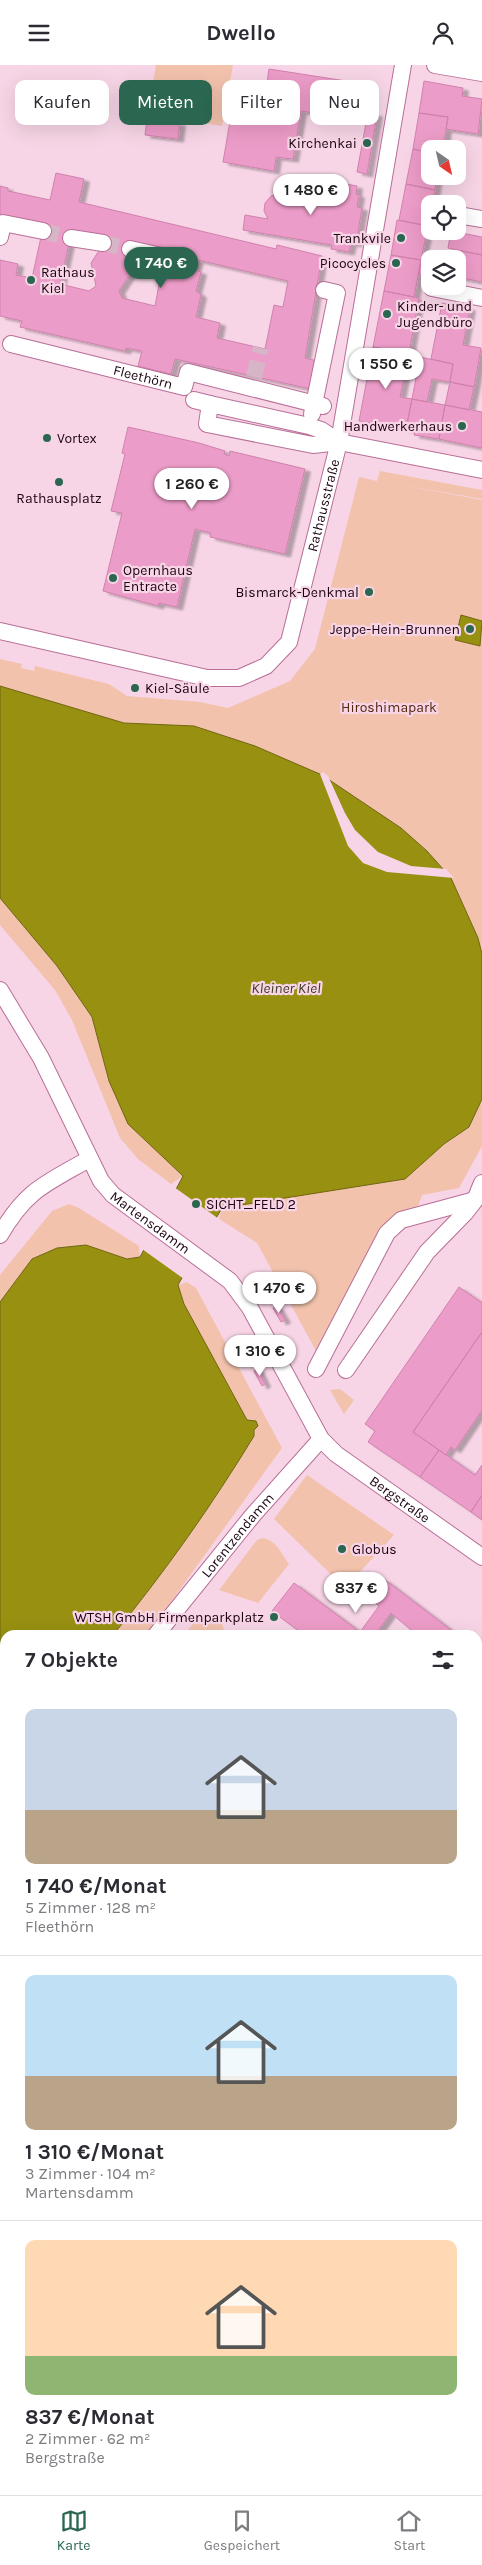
<!DOCTYPE html>
<html lang="de">
<head>
<meta charset="utf-8">
<style>
	body { margin:0; font-family:Karla,sans-serif; background:#f2f2f3; color:#2b2b33; height:100vh; display:flex; flex-direction:column; font-size:19px; white-space:nowrap }
	* { box-sizing:border-box; margin:0 }
	p { font-size:16px; color:#7c7c81 }
	.icon { flex:none; width:28px; height:28px; fill:none; stroke:currentColor; stroke-width:2; stroke-linecap:round; stroke-linejoin:round }
	.map { position:relative; flex:1; overflow:hidden }
	.sheet { position:absolute; left:0px; top:1565px; width:482px; height:865px; display:flex; flex-direction:column; background:#fff; border-radius:15px 15px 0 0; box-shadow:0 5px 20px #0002 }
	.sheet>* { flex:none }
	.banner { position:absolute; left:15px; top:15px; width:452px; height:45px; display:flex; gap:10px }
	.needle { width:32px; rotate:146deg }
	.fabs { position:absolute; left:421px; top:75px; display:grid; gap:10px }
	.fabs a { display:grid; place-items:center; width:45px; height:45px; border-radius:10px; background:#fff; box-shadow:0 5px 20px #0002; font-size:25px }
	.price { position:absolute; translate:-50% -42px; padding:0 11px; border-radius:18px; background:#fff; color:#222; font-size:16px; line-height:32px; filter:drop-shadow(0 1px 2px #0008) }
	.price::after { content:''; position:absolute; left:50%; top:30px; width:15px; height:11px; margin-left:-8px; background:inherit; clip-path:polygon(0 0,100% 0,50% 100%) }
	.price.on { background:#2b6650; color:#fff }
	ul { padding:0; list-style:none }
	li { display:grid; align-content:center; gap:10px; height:265px; padding:0 25px }
	li+li { border-top:1px solid #e1e1e2 }
	li span { display:grid; place-items:center; height:155px; border-radius:10px; color:#555 }
	li>.icon { margin-inline-start:auto }
	span .icon { width:90px; height:90px; fill:#fffc; stroke-width:1 }
	li b { font-size:21px }
	h2 { display:flex; justify-content:space-between; align-items:center; height:60px; padding:0 25px; font-size:21px }
	.tag { padding:0 18px; border-radius:10px; background:#fff; box-shadow:0 5px 20px #0002; font-size:18px; line-height:45px }
	.tag.on { background:#2b6650; color:#fff }
	header { display:flex; justify-content:space-between; align-items:center; height:65px; padding:0 25px; background:#fff; font-size:22px; font-weight:700 }
	.menu { display:flex; justify-content:space-around; align-items:center; height:70px; border-top:1px solid #e1e1e2; background:#fff; font-size:14px; color:#7c7c81 }
	.menu a { display:grid; justify-items:center; gap:2px }
	.menu .on { color:#2b6650 }
	.map>svg:first-child { display:block }
</style>
</head>
<body>
<header><svg class="icon" aria-label="menu" viewBox="0 0 24 24"><path d="M4 6h16M4 12h16M4 18h16"/></svg>Dwello<svg class="icon" aria-label="person" viewBox="0 0 24 24"><circle cx="12" cy="8" r="4"/><path d="M4 21q1-7 8-7t8 7"/></svg></header>
<div class="map">
<svg width="482" height="2430" viewBox="0 0 482 2430">
	<defs>
		<filter id="shadow"><feDropShadow dx="5.5" dy="3" stdDeviation="1" flood-color="#0004"/></filter>
	</defs>
	<rect width="100%" height="100%" fill="#f7d5e6"/>
	<path fill="#fdc6e3" d="M5,2044V2157L0,2165V2051Z
		M0,2167L5,2170V2205L0,2203Z"/>
	<path fill="#f2c2ad" d="M156,0H233L222,61L148,49Z
		M380,406L482,425V434L397,419L482,435V889L478,873L451,813L427,786L401,763L322,710L194,662L124,658L0,621V594L22,599L21,603L34,606L35,601L109,619L127,631L200,637L228,643L290,616L315,584L359,412L377,416Z
		M0,833L57,901L92,952L109,1016L183,1111L171,1119L138,1094L120,1073L72,955L55,925L0,860Z
		M482,1034V1081L459,1123L422,1130L414,1153H390L368,1189L320,1293L257,1178L219,1154L222,1142L405,1114L444,1079L469,1062Z
		M69,1139L79,1143L139,1181L140,1192L127,1194L86,1180L57,1183L32,1194L0,1237V1210L52,1146Z
		M187,1217L196,1223L282,1383L147,1570H113C165,1507 212,1440 254,1371L184,1239L178,1220Z
		M340,1324L354,1335L344,1349L330,1325Z
		M307,1410L394,1470L345,1523L274,1454Z
		M263,1473C277,1476 281,1488 289,1499L258,1538L219,1525L257,1475Z
		M200,1550L221,1554L225,1570H184Z
		M5,1701V1738L0,1744V1707Z
		M478,2041L482,2047V2093L478,2098Z"/>
	<path fill="#979011" stroke="#726611" d="M461,550L482,556L480,581L455,575Z
		M0,621L124,658L194,661L255,681L322,710L401,763L427,786L451,813L478,873L482,889V1034L469,1062L444,1079L405,1114L222,1143L178,1220L184,1239L247,1355L256,1356L258,1361L254,1365V1371C212,1440 165,1507 113,1570H5V1701L0,1707V1237L32,1194L57,1183L86,1180L127,1194L140,1192L183,1111L128,1059L109,1016L92,952L57,901L0,833Z"/>
	<path fill="#f7d5e6" d="M323,707L328,711L345,748L355,765L378,787L411,801L446,804L454,813L387,807L363,798L348,781L320,709Z
		M174,1122L219,1154L184,1214L142,1184Z"/>
	<path fill="#ec9cc8" stroke="#d082ad" fill-rule="evenodd" filter="url(#shadow)" d="M269,4L359,18L353,54L301,46L293,94L276,92L274,106L223,97L230,56L243,58L248,28L265,31Z
		M424,16L463,23L462,31L482,34L478,69L446,64L448,52L419,48Z
		M368,47L377,49L367,109L357,107Z
		M419,48L448,52L443,84H430V88L413,84Z
		M147,54L180,58L178,74L145,70Z
		M413,84L430,88V111H437L435,125L406,119Z
		M56,108L84,114L79,137L276,184L277,180L322,191L305,293L317,296L311,324L175,294L171,309L154,305L138,301L142,286L126,283L125,286L20,262L22,256L0,251V195L18,199L16,210L32,213L43,163L0,153V121L8,123V126L50,135ZM72,165L102,181L91,198L96,221L89,226L60,219ZM129,188L163,198L155,241L122,233L119,226L131,208L132,198ZM198,195L288,216L283,242L274,240L265,284L217,273L220,258L196,252L201,230L196,226L201,207L195,205Z
		M282,117L344,127L346,119L357,121L356,129L359,130L357,142L362,143L356,179L351,178L349,187L331,184L332,180L243,165L245,150L268,154L264,146L265,138L271,131L279,129Z
		M406,119L435,125L432,139H430L428,161L399,155Z
		M397,155L428,161L421,195L391,190Z
		M451,166L482,172V190L448,183Z
		M455,185L482,190V217L458,212V194H454Z
		M391,190L421,195L414,232L384,226Z
		M421,195L430,197V211L419,209Z
		M384,226L419,233L409,288L373,282Z
		M442,238L470,243L463,280L481,283L474,322L450,317L453,299L431,294Z
		M373,282L409,288L400,332L412,334L406,364L359,356Z
		M420,292L453,299L450,317L432,314L427,337L412,334Z
		M450,317L474,322L469,345L445,340Z
		M412,334L445,340L439,374L414,370L415,366L406,364Z
		M445,340L482,347V383L439,374Z
		M128,362L199,378L225,386L224,389L229,391L230,386L305,404L285,489L210,472L211,468L195,464L177,542L159,538L158,541L103,526L122,448L111,446L125,389L122,388Z
		M459,1222L482,1238V1267L413,1367L439,1385L420,1412L368,1377L375,1366L365,1359Z
		M277,1241L285,1255L281,1257L273,1243Z
		M482,1267V1345L455,1385L451,1382L446,1390L413,1367Z
		M258,1304L265,1319L262,1321L254,1306Z
		M439,1385L475,1410L482,1400V1430L471,1447L420,1412Z
		M482,1430V1455L471,1447Z
		M384,1514L451,1565L447,1570H417L391,1548L375,1570H304L272,1546L294,1518L360,1567L379,1541L370,1533Z
		M478,1586H482V1656L478,1652Z
		M478,1711L482,1715V1745L480,1747L478,1746Z
		M478,1746L482,1749V1754L478,1759Z
		M0,1919L5,1923V1981L0,1977Z
		M478,1936L482,1941V1988L478,1983Z
		M0,1990L5,1993L3,2009L0,2006Z
		M0,2135L5,2138V2170L0,2167Z
		M482,2136V2165L478,2167V2138Z
		M1,2203L5,2205V2266H2L0,2246Z
		M478,2244L482,2255V2270L478,2272Z
		M0,2246L4,2278H0Z
		M482,2351V2373L478,2372V2363Z
		M2,2390H5V2425H74V2427L3,2430Z
		M478,2411L482,2413V2430H458L459,2425H478Z
		M290,2425H322L324,2430H292Z
		M458,2426V2430H433Z"/>
	<g fill="none" stroke-linecap="round" stroke-linejoin="round">
		<path stroke="#d6b6c6" stroke-width="16" stroke-dasharray="16 8" stroke-linecap="butt" d="M43,166L71,173
			M103,178L130,184
			M170,193L197,200
			M254,312L261,283"/>
		<defs>
			<g id="minor">
				<path d="M435,0L482,8"/>
				<path d="M458,150L482,154"/>
				<path d="M0,172L3,158L43,166"/>
				<path d="M71,173L103,178"/>
				<path d="M130,184L170,193"/>
				<path d="M432,223L482,233"/>
				<path id="s1" d="M11,279L184,322L188,307L323,341"/>
				<path d="M194,335L210,339"/>
				<path d="M312,349L337,228L324,225"/>
				<path d="M339,377L321,365L309,361L210,339L207,359L313,380L339,377L482,405"/>
				<path id="s2" d="M0,566L207,613H239L266,601L289,577L339,377L403,0"/>
				<path id="s3" d="M0,925L41,993L101,1116L113,1130L230,1216L250,1243L321,1374L336,1389L482,1492"/>
				<path d="M0,1170C26,1125 45,1119 89,1094"/>
				<path d="M316,1304L387,1168L401,1155L475,1135"/>
				<path d="M346,1305L427,1187L465,1148L475,1135L482,1118"/>
				<path id="s4" d="M156,1570L253,1450L321,1374"/>
				<path d="M0,1760L5,1754"/>
				<path d="M478,1887L482,1891"/>
				<path d="M0,2026L5,2019"/>
				<path d="M478,2317L482,2308"/>
				<path d="M478,2394L482,2395"/>
				<path d="M372,2425L374,2430"/>
			</g>
			<path id="major" d="M478,2210L482,2208
				M0,2324L5,2323"/>
		</defs>
		<use href="#minor" stroke="#b96e98" stroke-width="18"/>
		<use href="#major" stroke="#126484" stroke-width="23"/>
		<use href="#minor" stroke="#fff" stroke-width="16"/>
		<use href="#major" stroke="#6ec1da" stroke-width="21"/>
	</g>
	<g fill="#2b6650" stroke="#f7d5e6" stroke-width="2">
		<circle cx="367" cy="78" r="5"/>
		<circle cx="401" cy="173" r="5"/>
		<circle cx="396" cy="198" r="5"/>
		<circle cx="31" cy="215" r="5"/>
		<circle cx="387" cy="249" r="5"/>
		<circle cx="462" cy="361" r="5"/>
		<circle cx="47" cy="373" r="5"/>
		<circle cx="59" cy="417" r="5"/>
		<circle cx="113" cy="513" r="5"/>
		<circle cx="369" cy="527" r="5"/>
		<circle cx="470" cy="564" r="5"/>
		<circle cx="135" cy="623" r="5"/>
		<circle cx="196" cy="1139" r="5"/>
		<circle cx="342" cy="1484" r="5"/>
		<circle cx="274" cy="1552" r="5"/>
	</g>
	<g text-anchor="middle" dominant-baseline="central" stroke-width="4.5" stroke-linejoin="round" paint-order="stroke">
		<g font-size="14" fill="#1c0312" stroke="#f7d5e6" text-anchor="end">
			<text x="357" y="78">Kirchenkai</text>
			<text x="391" y="173">Trankvile</text>
			<text x="386" y="198">Picocycles</text>
			<text x="41" y="207" text-anchor="start">Rathaus<tspan x="41" dy="16">Kiel</tspan></text>
			<text x="397" y="241" text-anchor="start">Kinder- und<tspan x="397" dy="16">Jugendbüro</tspan></text>
			<text x="452" y="361">Handwerkerhaus</text>
			<text x="57" y="373" text-anchor="start">Vortex</text>
			<text x="59" y="433" text-anchor="middle">Rathausplatz</text>
			<text x="123" y="505" text-anchor="start">Opernhaus<tspan x="123" dy="16">Entracte</tspan></text>
			<text x="359" y="527">Bismarck-Denkmal</text>
			<text x="460" y="564">Jeppe-Hein-Brunnen</text>
			<text x="145" y="623" text-anchor="start">Kiel-Säule</text>
			<text x="206" y="1139" text-anchor="start">SICHT_FELD 2</text>
			<text x="352" y="1484" text-anchor="start">Globus</text>
			<text x="264" y="1552">WTSH GmbH Firmenparkplatz</text>
		</g>
		<g font-size="14" fill="#1c0312" stroke="#f7d5e6">
			<text stroke="none"><textPath href="#s1" startOffset="136">Fleethörn</textPath></text>
			<text stroke="none"><textPath href="#s2" startOffset="448">Rathausstraße</textPath></text>
			<text stroke="none"><textPath href="#s3" startOffset="281">Martensdamm</textPath></text>
			<text stroke="none"><textPath href="#s3" startOffset="662">Bergstraße</textPath></text>
			<text stroke="none"><textPath href="#s4" startOffset="129">Lorentzendamm</textPath></text>
		</g>
		<g font-size="14" fill="#53250c" stroke="#f7d5e6">
			<text x="389" y="642">Hiroshimapark</text>
		</g>
		<g font-size="15" font-style="italic" fill="#3d3c24" stroke="#f7d5e6">
			<text x="286" y="923">Kleiner Kiel</text>
		</g>
	</g>
</svg>
<div class="fabs">
<a><svg class="needle" viewBox="-14 -14 28 28"><path d="M0-13l5 13h-10z" fill="#e53935"/><path d="M0 13l5-13h-10z" fill="#7c7c81"/></svg></a>
<a><svg class="icon" aria-label="locate" viewBox="0 0 24 24"><circle cx="12" cy="12" r="6"/><path d="M12 2v4M12 18v4M2 12h4M18 12h4"/></svg></a>
<a><svg class="icon" aria-label="layers" viewBox="0 0 24 24"><path d="M12 4l9 5-9 5-9-5zM3 14l9 5 9-5"/></svg></a>
</div>
<b class="price" style="left:311px;top:151px">1 480 €</b>
<b class="price on" style="left:161px;top:224px">1 740 €</b>
<b class="price" style="left:386px;top:325px">1 550 €</b>
<b class="price" style="left:192px;top:445px">1 260 €</b>
<b class="price" style="left:279px;top:1249px">1 470 €</b>
<b class="price" style="left:260px;top:1312px">1 310 €</b>
<b class="price" style="left:356px;top:1549px">837 €</b>
<div class="banner">
<a class="tag">Kaufen</a>
<a class="tag on">Mieten</a>
<a class="tag">Filter</a>
<a class="tag">Neu</a>
</div>
<section class="sheet">
<h2>7 Objekte<svg class="icon" aria-label="filters" viewBox="0 0 24 24"><path d="M4 7h16M4 17h16"/><circle cx="9" cy="7" r="2"/><circle cx="15" cy="17" r="2"/></svg></h2>
<ul>
<li><span style="background:linear-gradient(#c9d6e8 65%,#b9a48a 0)"><svg class="icon" aria-label="home" viewBox="0 0 24 24"><path d="M3 11l9-7 9 7M6 9v11h12V9"/></svg></span><div><b>1 740 €/Monat</b><p>5 Zimmer · 128 m²</p><p>Fleethörn</p></div></li>
<li><span style="background:linear-gradient(#bfe0f5 65%,#b9a48a 0)"><svg class="icon" aria-label="home" viewBox="0 0 24 24"><path d="M3 11l9-7 9 7M6 9v11h12V9"/></svg></span><div><b>1 310 €/Monat</b><p>3 Zimmer · 104 m²</p><p>Martensdamm</p></div></li>
<li><span style="background:linear-gradient(#ffd9b3 75%,#8fb573 0)"><svg class="icon" aria-label="home" viewBox="0 0 24 24"><path d="M3 11l9-7 9 7M6 9v11h12V9"/></svg></span><div><b>837 €/Monat</b><p>2 Zimmer · 62 m²</p><p>Bergstraße</p></div></li>
</ul>
</section>
</div>
<nav class="menu">
<a class="on"><svg class="icon" aria-label="map" viewBox="0 0 24 24"><path d="M3 6l6-2 6 2 6-2v14l-6 2-6-2-6 2zM9 4v14M15 6v14"/></svg>Karte</a>
<a><svg class="icon" aria-label="saved" viewBox="0 0 24 24"><path d="M7 4h10v16l-5-4-5 4z"/></svg>Gespeichert</a>
<a><svg class="icon" aria-label="home" viewBox="0 0 24 24"><path d="M3 11l9-7 9 7M6 9v11h12V9"/></svg>Start</a>
</nav>
</body>
</html>
